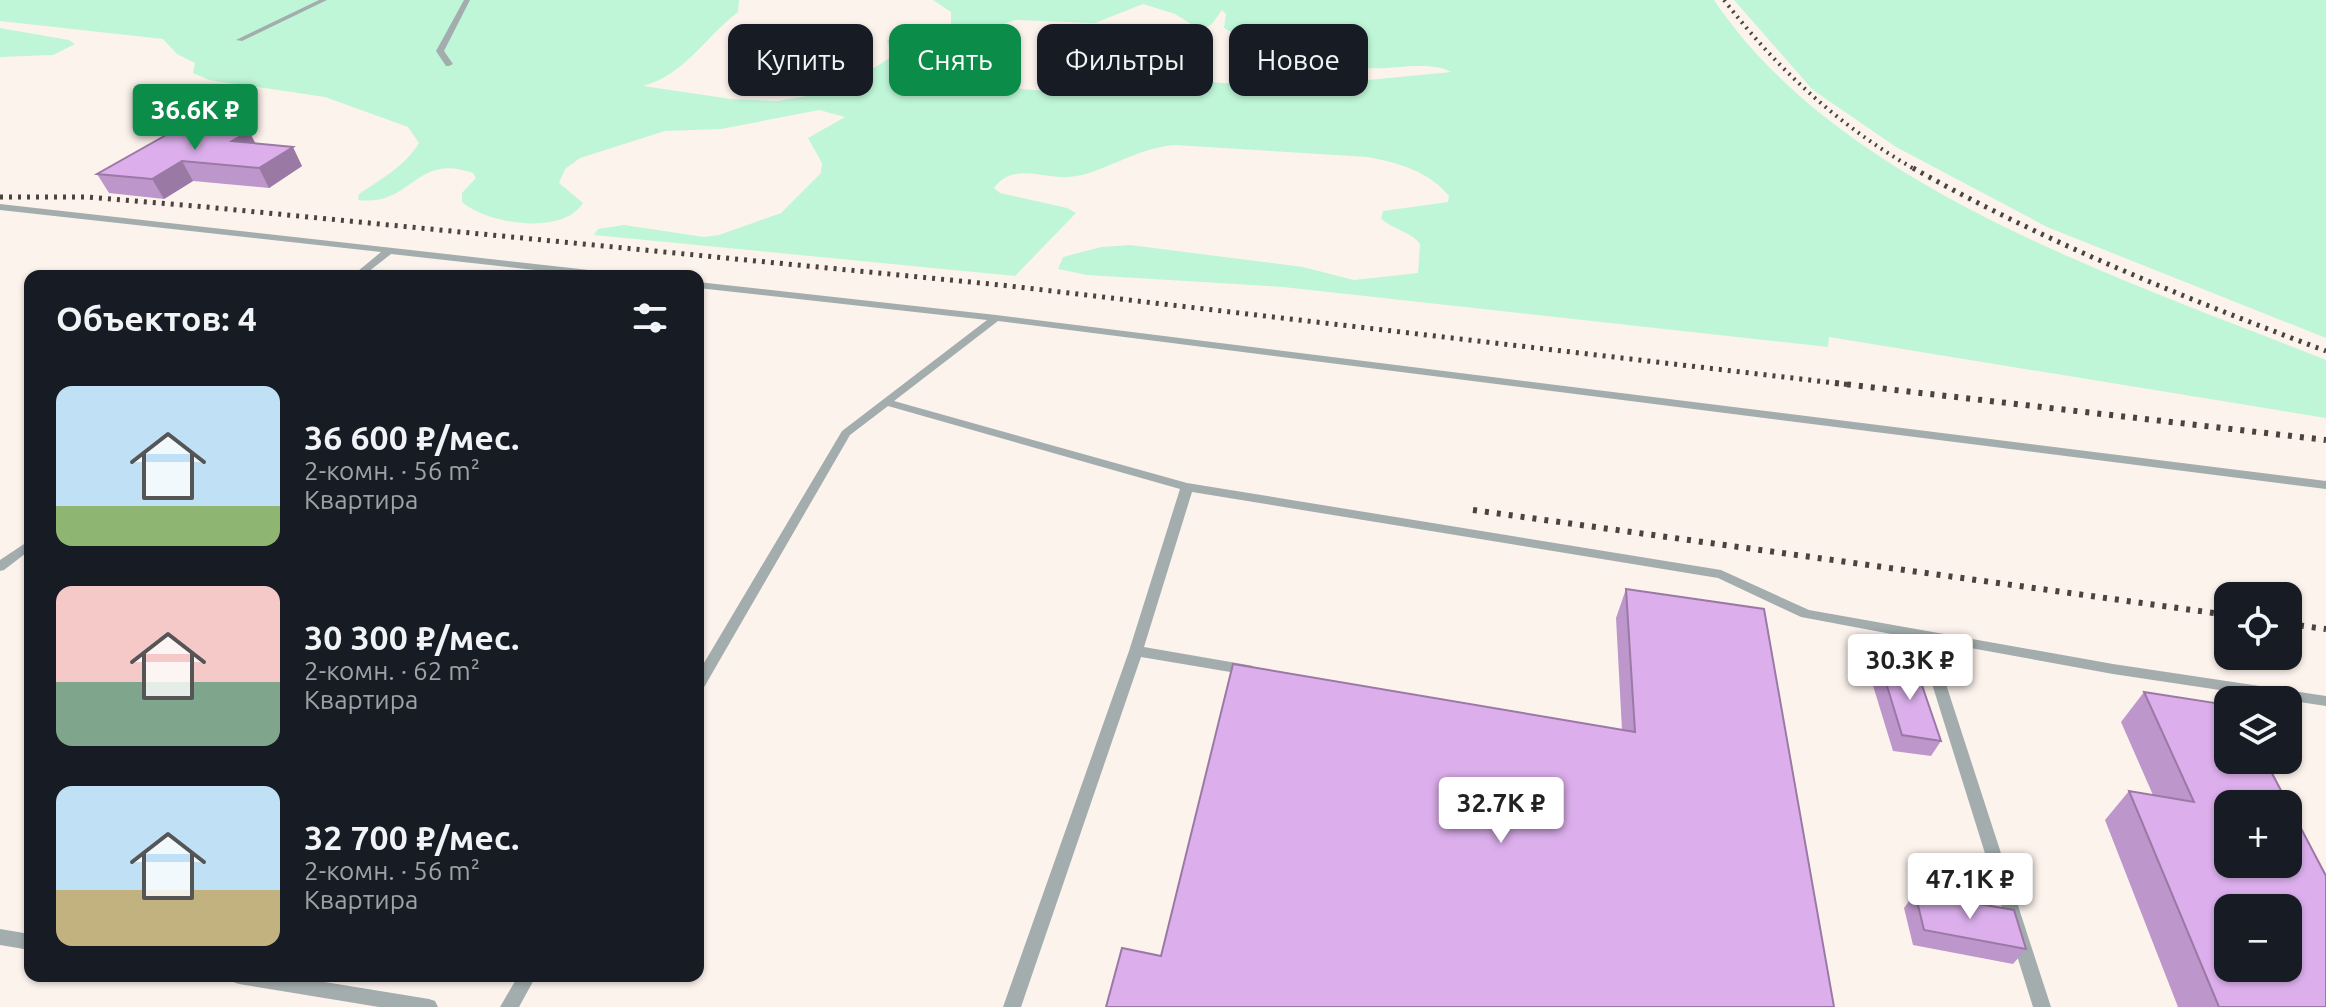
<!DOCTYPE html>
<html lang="ru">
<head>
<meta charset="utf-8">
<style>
	body { margin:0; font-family:Ubuntu,sans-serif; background:#20242c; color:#f1f3f6; height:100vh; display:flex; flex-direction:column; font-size:30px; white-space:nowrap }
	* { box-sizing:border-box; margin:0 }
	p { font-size:26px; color:#9ea1a6 }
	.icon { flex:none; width:44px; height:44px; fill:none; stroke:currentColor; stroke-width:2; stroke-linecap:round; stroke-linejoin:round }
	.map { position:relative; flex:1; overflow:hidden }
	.sheet { position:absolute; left:24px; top:270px; width:680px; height:712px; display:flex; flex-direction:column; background:#171b24; border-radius:16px; box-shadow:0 2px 6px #0004 }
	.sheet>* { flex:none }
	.guide { position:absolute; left:728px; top:24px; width:760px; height:72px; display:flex; gap:16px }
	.tools { position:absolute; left:2214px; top:582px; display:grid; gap:16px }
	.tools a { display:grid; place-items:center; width:88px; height:88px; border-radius:16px; background:#171b24; box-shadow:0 2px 6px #0004; font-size:40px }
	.price { position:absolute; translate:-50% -68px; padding:0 18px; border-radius:8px; background:#fff; color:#222; font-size:26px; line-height:52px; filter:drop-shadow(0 2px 4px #0008) }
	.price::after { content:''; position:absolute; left:50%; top:48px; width:24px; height:18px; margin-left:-12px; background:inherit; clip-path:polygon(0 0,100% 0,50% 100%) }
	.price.selected { background:#0b8c48; color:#fff }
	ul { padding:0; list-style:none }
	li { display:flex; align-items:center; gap:24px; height:200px; padding:0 32px }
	li span { display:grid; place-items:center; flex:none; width:224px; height:160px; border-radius:16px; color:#555 }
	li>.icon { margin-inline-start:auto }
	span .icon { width:96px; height:96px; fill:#fffc; stroke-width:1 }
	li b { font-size:34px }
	h2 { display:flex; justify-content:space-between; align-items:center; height:96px; padding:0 32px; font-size:34px }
	.pill { padding:0 28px; border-radius:16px; background:#171b24; box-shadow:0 2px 6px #0004; font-size:28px; line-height:72px }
	.pill.selected { background:#0b8c48; color:#fff }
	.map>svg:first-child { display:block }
</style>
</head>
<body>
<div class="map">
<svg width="2326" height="1007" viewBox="0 0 2326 1007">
	<rect width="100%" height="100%" fill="#fdf3ed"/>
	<path fill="#bff6d7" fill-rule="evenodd" d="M0,0H739L738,12C704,38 686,74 643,86L731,99L777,101L855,88L869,71L893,56L887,41C904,26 930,25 951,31V12L933,0H1714C1840,188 2123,279 2326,360V418L1829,337L1828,347L1283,287L1087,275L1058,269L1063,257L1101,247L1130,245L1303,267L1354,280L1418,273L1420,244C1411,231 1392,230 1381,218L1383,211L1448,202L1449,196C1430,172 1399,163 1368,157L1175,145C1134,148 1101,175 1069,177C1043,179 1012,162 994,188L1000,193L1067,208L1076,213L1015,276L594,235L598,229L624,225L704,237L719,235L781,213L821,173L822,163L808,138L845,117L819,110L721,129L665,131L580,158L565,169L559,183L583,203C563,236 487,224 462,202V193L476,178L473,173C415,152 412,207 358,200L359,194C380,180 405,166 419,143L408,127L325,97L209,80L193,73L195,63L177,54L163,39L0,21ZM1143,4L1175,14L1201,30L1212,24L1222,10L1226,14L1224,28C1264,52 1323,65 1369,68C1393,70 1429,60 1451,72L1368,80L1322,71L1317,79C1296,88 1211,85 1189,78C1183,75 1164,55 1158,49C1113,10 1067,52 1044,91L965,83L939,72C940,53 998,24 1016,20L1095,23Z
		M1734,0H2326V338L2047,227L1896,147L1813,90Z
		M0,28L69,40L75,44L53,55L0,57Z"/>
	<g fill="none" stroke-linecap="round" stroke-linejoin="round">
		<path fill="#a4adad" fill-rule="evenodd" d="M319,0H327L242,41L236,40Z
			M464,0H470L444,51L453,64L449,66H446L436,51Z
			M0,204L616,273L621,276H590L391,254L363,276H352L381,252L0,210Z
			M698,282L996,315L2326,481V489L998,321L894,401L1187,483L1721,570L1809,610L2113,664L2326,696V706L2113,674L1932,641L2051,1007H2033L1918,639L1801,617L1718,578L1192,492L1144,647L1248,665L1253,666L1255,670L1253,674L1248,675L1141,657L1021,1007H1003L1129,651L1180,489L888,406L850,435L703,689L698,690V673L842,431L987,320L698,288Z
			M30,540V550L4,570L0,571V560Z
			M0,929L30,934V950L0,945Z
			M230,976H288L429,999L435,1001L438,1007H379L239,984L233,982Z
			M518,976H536L519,1007H500Z"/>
		<path stroke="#4a4340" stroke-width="4" stroke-dasharray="2 5" stroke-linecap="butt" d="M1724,0C1778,70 1839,126 1916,170"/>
		<path stroke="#4a4340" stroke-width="5" stroke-dasharray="3 6" stroke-linecap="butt" d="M1913,168C2044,242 2185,298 2326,351
			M0,197H88L196,206L1001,285L1852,385"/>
		<path stroke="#4a4340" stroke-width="6" stroke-dasharray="4 8" stroke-linecap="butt" d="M1835,383L2326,440
			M1473,510L2228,615
			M2288,624L2326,629"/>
	</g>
	<path fill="#bd96cb" d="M256,144L302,166L269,188L193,181L164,199L109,193L97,174Z
		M1626,589L1834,1007L1161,956L1622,730L1616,618Z
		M1880,663L1941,741L1931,756L1893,751L1871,679Z
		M2144,692L2326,1007H2178L2105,820L2129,791L2153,795L2121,722Z
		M1915,893L2026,949L2013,964L1913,945L1904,908Z"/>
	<path fill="#9a7aa5" d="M249,131L259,150L232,141Z
		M293,147L302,166L269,188L259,168Z
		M182,161L193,181L164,199L152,179Z"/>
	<path fill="#dcafec" stroke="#9a7aa5" stroke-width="2" fill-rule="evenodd" d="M184,125L249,131L232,141L293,147L259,168L182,161L152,179L97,174Z
		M1626,589L1764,609L1834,1007H1106L1122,948L1161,956L1233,664L1635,732Z
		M1880,663L1916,668L1941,741L1902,735Z
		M2144,692L2228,705V760H2265L2326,876V1007H2219L2129,791L2194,802ZM2228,804H2288V864H2228ZM2228,908H2288V968H2228Z
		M1915,893L2014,910L2026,949L1924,930Z"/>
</svg>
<div class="tools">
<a><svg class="icon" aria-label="locate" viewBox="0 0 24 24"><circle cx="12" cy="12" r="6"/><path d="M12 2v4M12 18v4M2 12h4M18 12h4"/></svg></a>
<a><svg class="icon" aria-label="layers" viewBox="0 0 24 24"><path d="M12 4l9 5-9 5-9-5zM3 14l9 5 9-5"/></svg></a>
<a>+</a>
<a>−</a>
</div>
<b class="price selected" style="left:195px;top:152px">36.6K ₽</b>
<b class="price" style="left:1910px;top:702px">30.3K ₽</b>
<b class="price" style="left:1501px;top:845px">32.7K ₽</b>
<b class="price" style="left:1970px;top:921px">47.1K ₽</b>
<div class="guide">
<a class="pill">Купить</a>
<a class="pill selected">Снять</a>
<a class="pill">Фильтры</a>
<a class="pill">Новое</a>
</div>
<section class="sheet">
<h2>Объектов: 4<svg class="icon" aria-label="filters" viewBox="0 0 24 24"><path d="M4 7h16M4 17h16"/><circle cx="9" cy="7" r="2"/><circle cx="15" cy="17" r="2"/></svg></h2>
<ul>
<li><span style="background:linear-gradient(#bfe0f5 75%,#8fb573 0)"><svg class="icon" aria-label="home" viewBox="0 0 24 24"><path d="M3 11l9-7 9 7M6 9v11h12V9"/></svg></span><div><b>36 600 ₽/мес.</b><p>2-комн. · 56 m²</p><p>Квартира</p></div></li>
<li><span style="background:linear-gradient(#f6c9c9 60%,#7fa58c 0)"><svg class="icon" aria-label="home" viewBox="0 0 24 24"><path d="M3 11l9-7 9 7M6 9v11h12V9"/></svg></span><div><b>30 300 ₽/мес.</b><p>2-комн. · 62 m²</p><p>Квартира</p></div></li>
<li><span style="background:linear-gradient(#bfe0f5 65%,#c2b280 0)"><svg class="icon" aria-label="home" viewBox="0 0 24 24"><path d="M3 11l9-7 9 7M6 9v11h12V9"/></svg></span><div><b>32 700 ₽/мес.</b><p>2-комн. · 56 m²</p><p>Квартира</p></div></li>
</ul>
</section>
</div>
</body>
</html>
